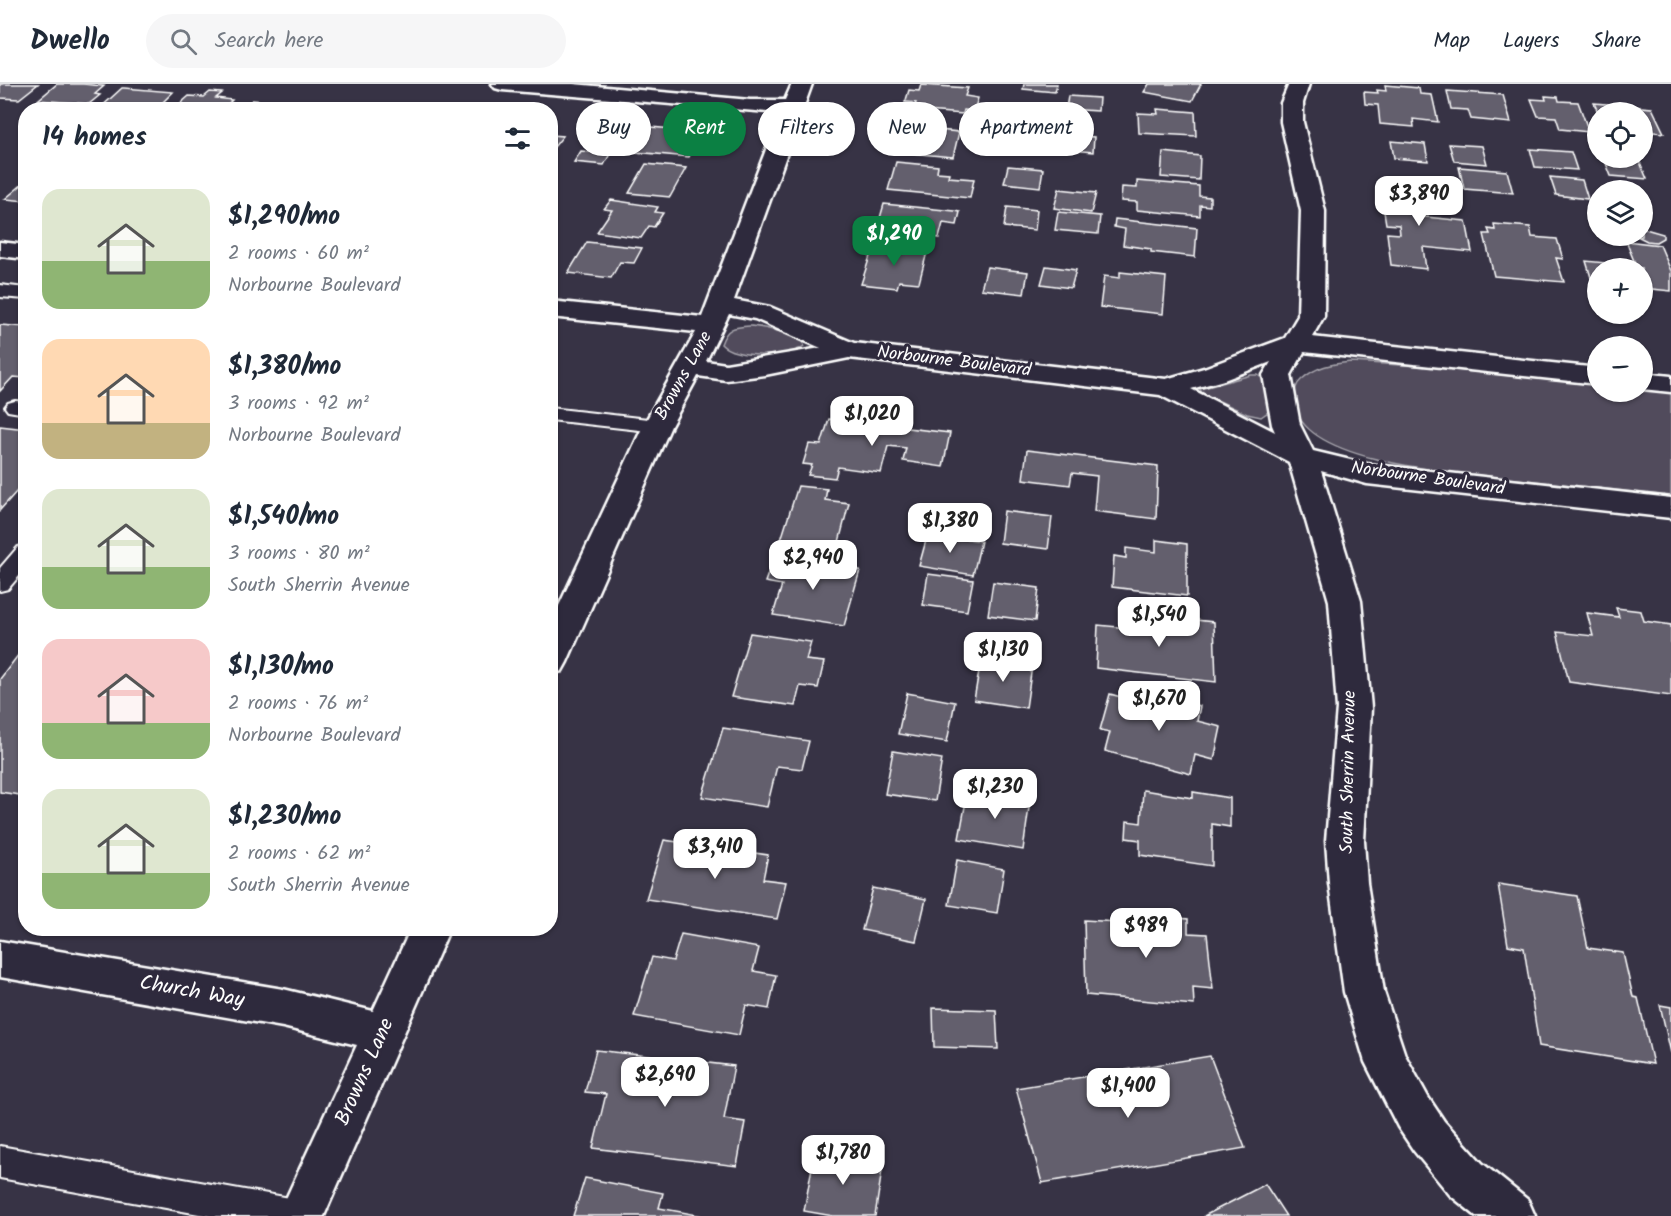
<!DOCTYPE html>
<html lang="en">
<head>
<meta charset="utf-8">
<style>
	body { margin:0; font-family:Kalam,sans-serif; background:#f6f6f7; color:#1f2937; height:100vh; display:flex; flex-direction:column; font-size:22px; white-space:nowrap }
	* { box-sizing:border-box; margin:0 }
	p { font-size:20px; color:#747a83 }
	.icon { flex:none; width:33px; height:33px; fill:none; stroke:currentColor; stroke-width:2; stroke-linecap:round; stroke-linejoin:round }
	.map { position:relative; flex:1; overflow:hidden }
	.side { position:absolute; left:18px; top:18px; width:540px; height:834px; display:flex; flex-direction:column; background:#fff; border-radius:24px; box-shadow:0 2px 4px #0004 }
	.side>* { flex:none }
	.top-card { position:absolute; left:576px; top:18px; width:570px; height:54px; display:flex; gap:12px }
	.buttons { position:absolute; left:1587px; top:18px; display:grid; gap:12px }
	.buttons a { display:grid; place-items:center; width:66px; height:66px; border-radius:50%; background:#fff; box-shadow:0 2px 4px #0004; font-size:30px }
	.price { position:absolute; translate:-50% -51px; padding:0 14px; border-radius:12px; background:#fff; color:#222; font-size:20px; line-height:39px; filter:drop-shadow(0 2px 3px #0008) }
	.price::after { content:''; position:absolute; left:50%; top:36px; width:18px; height:14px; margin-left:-9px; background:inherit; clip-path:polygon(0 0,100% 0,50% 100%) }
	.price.current { background:#0b8043; color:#fff }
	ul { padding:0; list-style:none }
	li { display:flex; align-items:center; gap:18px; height:150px; padding:0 24px }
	li span { display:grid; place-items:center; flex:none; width:168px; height:120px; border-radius:18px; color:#555 }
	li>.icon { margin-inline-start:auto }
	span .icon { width:72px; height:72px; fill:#fffc; stroke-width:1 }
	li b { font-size:26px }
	h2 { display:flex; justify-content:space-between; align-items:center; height:72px; padding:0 24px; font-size:26px }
	.pill { padding:0 21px; border-radius:27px; background:#fff; box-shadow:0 2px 4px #0004; font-size:21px; line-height:54px }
	.pill.current { background:#0b8043; color:#fff }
	header { display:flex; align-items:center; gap:36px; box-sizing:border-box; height:84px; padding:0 30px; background:#fff; border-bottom:2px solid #e0e1e3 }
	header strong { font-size:28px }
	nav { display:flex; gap:33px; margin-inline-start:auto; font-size:21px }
	.search { width:420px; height:54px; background:#f6f6f7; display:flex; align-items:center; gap:15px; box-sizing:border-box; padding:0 21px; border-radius:33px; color:#747a83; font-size:22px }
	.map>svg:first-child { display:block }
</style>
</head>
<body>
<header>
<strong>Dwello</strong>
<div class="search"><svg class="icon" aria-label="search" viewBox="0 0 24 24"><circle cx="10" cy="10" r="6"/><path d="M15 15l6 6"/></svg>Search here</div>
<nav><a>Map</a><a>Layers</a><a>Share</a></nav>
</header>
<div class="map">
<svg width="1671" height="1132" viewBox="0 0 1671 1132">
	<rect width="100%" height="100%" fill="#373345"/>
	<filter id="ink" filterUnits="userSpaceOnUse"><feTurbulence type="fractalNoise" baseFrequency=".0167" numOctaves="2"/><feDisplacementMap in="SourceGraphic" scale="12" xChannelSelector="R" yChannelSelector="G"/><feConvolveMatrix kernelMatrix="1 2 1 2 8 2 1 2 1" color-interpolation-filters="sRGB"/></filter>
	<g filter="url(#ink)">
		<path fill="#514c5c" stroke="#a8a6ae" stroke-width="1.5" d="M751,242C770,244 786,248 803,257L804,262C788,274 734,275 721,260C727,243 734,243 751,242Z
			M1351,278L1419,282L1597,301L1598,308H1642L1643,306L1671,309V412C1623,407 1575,401 1526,396C1477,390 1304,383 1295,321C1294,312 1294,302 1301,296C1316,282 1332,280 1351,278Z
			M1251,291H1258L1267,299L1268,328L1261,333L1247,330L1202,309L1200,305Z"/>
		<path fill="#635f6d" stroke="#fff" stroke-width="1.5" d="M0,0H38L19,15L0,14Z
			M57,0H83L104,2L95,10L100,11L89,20L38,16Z
			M1024,0H1057L1055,8L1023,5Z
			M1149,0H1201L1192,17L1144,8Z
			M921,1L968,4L965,12L978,14L974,27L964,26L963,30L914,26L916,19L905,18L906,16L909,6L919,7Z
			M1385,1L1419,4L1420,10L1432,11L1438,38L1413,35L1414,43L1380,40L1378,21L1365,20L1364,8L1378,9L1377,6L1386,7Z
			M122,4H124L173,8L155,26H98Z
			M1447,7L1503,11L1511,39L1471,35L1468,26L1451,25Z
			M210,8L222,9L216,14L232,16L222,26H173L189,12L204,13Z
			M1068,12L1099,14L1098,27L1066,25Z
			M1545,12L1558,13L1559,17L1578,18L1589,48L1560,45L1556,33L1538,32L1531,15L1546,16Z
			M252,16L275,18L297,20L293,26H243Z
			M1594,19L1652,24L1664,49L1642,47V28H1598Z
			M1157,25L1195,28L1196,52L1139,49L1138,29L1158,30Z
			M1022,27L1052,30L1050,43L1019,40Z
			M601,38H604L633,42L619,61L586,57Z
			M649,43H650L708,48L701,63H694L689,73L635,68Z
			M906,43L959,48L953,73L898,68Z
			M550,46L554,47L551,51L563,52L550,68Z
			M1017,46L1048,49L1046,65L1014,62Z
			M1062,50L1094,53L1093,68L1060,65Z
			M1391,57L1425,60L1428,77L1394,74Z
			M1449,60L1482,62L1487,80L1454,77Z
			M1530,65L1571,68L1577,86L1535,83Z
			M581,67L610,70L604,81L574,78Z
			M1163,68L1200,72L1199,96L1161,93Z
			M1604,74L1639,76L1647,95L1611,92Z
			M896,78L938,82L937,88L949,89L948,93L974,95L970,114L888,106Z
			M646,80L686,84L670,113L629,109Z
			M1008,82L1043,85L1040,103L1004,99Z
			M1459,83L1507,87L1513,109L1464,105Z
			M1550,93L1582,96L1588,115L1556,111Z
			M26,97V117L5,115L18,104Z
			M1137,97L1199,102V112L1210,113V122L1200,121V132L1137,126V118L1121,117L1122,103L1137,104Z
			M1380,102L1437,107L1440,126L1414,123L1416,132L1466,137L1472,168L1423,163L1426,185L1391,181L1387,149L1400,150L1399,141L1386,140Z
			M1059,105L1096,109L1091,129L1054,124Z
			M611,116L658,123L655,128L663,129L654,143L649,142L641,154L597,148L612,126L604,125Z
			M884,120L955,127L960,128L957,141L943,139L939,154L876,148Z
			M1007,123L1037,126L1035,146L1004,143Z
			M1058,128L1100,132L1098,150L1055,146Z
			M1115,135L1197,144L1195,173L1151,168V165L1123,161L1125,145L1114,143Z
			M1494,140L1530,143L1532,153L1557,155L1563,175L1556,174L1564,198L1494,192L1484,150H1490L1488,145L1495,146Z
			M1642,144L1663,150V154L1656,158L1647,157L1637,152H1642Z
			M1626,157L1660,161L1671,187V207L1642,204V184H1598V200H1593L1586,177L1636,182Z
			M587,158L642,164L634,179L620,178L611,194L568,189Z
			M873,163L927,168L919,199L899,197L897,204L861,200Z
			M1046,182L1076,186L1071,204L1041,200Z
			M987,183L1028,188L1024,210L981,205Z
			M1120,188L1166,193L1163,230L1100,223L1104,192L1120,194Z
			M0,241L26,243V294L13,293L0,307Z
			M829,335L950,349L943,383L903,377L906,364L888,362L881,389L838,383L835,394L808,391L812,381L803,380L809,360L821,361Z
			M0,342L26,345V397L0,426Z
			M1027,366L1158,382L1156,435L1094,427L1097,392L1072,389L1070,401L1023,395Z
			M798,402L827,405L825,416L849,419L837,466L780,459Z
			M1004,427L1052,433L1048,465L1000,459Z
			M928,449L981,457L973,491L919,482Z
			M1156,456L1187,460V512L1112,503L1114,472L1126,474V464L1156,468Z
			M774,473L860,486L844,542L773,531L782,501L765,498Z
			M928,490L973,496L967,527L923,521Z
			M993,498L1039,504L1035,537L988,531Z
			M1616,524L1641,527L1644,537L1671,541V612L1569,598L1557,548L1593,552L1587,529L1619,533Z
			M1129,529L1214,538L1216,598L1096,584L1098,541L1128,544Z
			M750,549L811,558L806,576L824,578L818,604L800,602L795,622L731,613Z
			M19,570L26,571V712L0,708V595Z
			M981,575L1032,582L1026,624L974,616Z
			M1142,608L1200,622L1197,637L1221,643L1214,676L1195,671L1191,690L1105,667L1110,648L1100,646L1110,610L1139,618Z
			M907,609L955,618L947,658L898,650Z
			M723,644L809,657L802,685L777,682L767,723L702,713Z
			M893,667L942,675L935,717L885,710Z
			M968,706L1030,716L1023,766L959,755Z
			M1143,706L1193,714V708L1230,714V743L1212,740V782L1140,771V756L1126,754L1127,737L1141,739Z
			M664,756L768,771L763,795L786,798L777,835L646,815Z
			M957,776L1004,785L997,829L949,821Z
			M1498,800L1577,812L1588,864L1623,869L1633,913L1638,914L1653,980L1539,962L1524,864L1508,861Z
			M873,804L926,815L916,857L862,846Z
			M1117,828L1188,835V849L1207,850L1213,905L1193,903L1194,921L1086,911L1084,836L1118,838Z
			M681,850L759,864L753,887L776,891L769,925L746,921L739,951L634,932L652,873L673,877Z
			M1660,921L1671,923V969Z
			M933,924L996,926L998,965L934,963Z
			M596,966L734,982L724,1035L745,1038L737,1082L593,1064L606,1010L585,1008Z
			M1210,972L1245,1064L1042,1099L1016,1004Z
			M815,1067L883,1079L875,1132H833L804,1127Z
			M585,1094L663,1109L659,1124L703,1132H573Z
			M1265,1100L1286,1132H1204L1262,1102Z"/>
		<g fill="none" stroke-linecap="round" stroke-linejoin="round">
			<defs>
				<path id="service" d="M0,201L26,204V215L0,213Z
					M15,317L26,318V330L8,327L5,323L8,319Z
					M550,324L657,336L664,337L667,342L664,347L657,348L550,336Z
					M26,461V484L8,505L0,507V484L18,463Z
					M0,1062L301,1116L313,1120L317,1132H210L0,1094Z"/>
				<path id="minor" d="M492,0H573L750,16H785L792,0H812L734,216L770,223L854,259L1166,295L1204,284L1285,254L1298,232L1301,127L1281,38V19L1289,0H1309L1303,19V38L1325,127L1324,232L1312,253L1598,284V300L1304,268L1291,291L1300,341L1313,367L1367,380L1671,414V434L1367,400L1321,387L1361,517L1371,624L1364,757L1367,799L1384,908L1405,971L1428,1013L1444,1037L1482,1079L1528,1116L1535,1132H1476L1450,1111L1414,1067L1398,1043L1365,978L1344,908L1329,799L1326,757L1337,624L1329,517L1289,378L1160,311L849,274L765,291L726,296L698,292L671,342L567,578L562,587L550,590V541L643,342L696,248L550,233V217L702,233L780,29L502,6L495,4ZM729,230L755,235L821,264L726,280L706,277ZM1271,278L1263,291L1272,341L1275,348L1191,305L1224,296Z
					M0,158L26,161V175L0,172Z
					M1642,289L1671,292V308L1642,305Z
					M411,844H450L324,1132H278L357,961L283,943L0,893V857L283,905L373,927Z"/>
			</defs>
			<use href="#service" stroke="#fff" stroke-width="4"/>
			<use href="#minor" stroke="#fff" stroke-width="5"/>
			<use href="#service" fill="#2f2a3d" fill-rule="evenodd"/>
			<use href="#minor" fill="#2f2a3d" fill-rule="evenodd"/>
		</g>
	</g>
	<g text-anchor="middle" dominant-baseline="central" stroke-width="6" stroke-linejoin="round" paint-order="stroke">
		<g font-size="18" fill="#fff" stroke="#2f2a3d">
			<text transform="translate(954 278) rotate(7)">Norbourne Boulevard</text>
			<text transform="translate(684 292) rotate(-61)">Browns Lane</text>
			<text transform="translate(1428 395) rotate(8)">Norbourne Boulevard</text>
			<text transform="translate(1349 688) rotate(-89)">South Sherrin Avenue</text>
		</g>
		<g font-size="21" fill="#fff" stroke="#2f2a3d">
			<text transform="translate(192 908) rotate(10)">Church Way</text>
			<text transform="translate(365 988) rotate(-66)">Browns Lane</text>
		</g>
	</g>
</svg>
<div class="buttons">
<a><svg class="icon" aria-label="locate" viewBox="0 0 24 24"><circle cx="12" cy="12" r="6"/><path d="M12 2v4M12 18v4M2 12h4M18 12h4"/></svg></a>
<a><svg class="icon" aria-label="layers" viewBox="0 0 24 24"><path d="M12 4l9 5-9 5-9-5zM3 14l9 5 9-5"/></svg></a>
<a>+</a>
<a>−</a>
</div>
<b class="price" style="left:1419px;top:143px">$3,890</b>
<b class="price current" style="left:894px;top:183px">$1,290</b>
<b class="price" style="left:872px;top:363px">$1,020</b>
<b class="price" style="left:950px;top:470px">$1,380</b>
<b class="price" style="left:813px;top:507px">$2,940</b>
<b class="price" style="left:1159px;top:564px">$1,540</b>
<b class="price" style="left:1003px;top:599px">$1,130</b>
<b class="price" style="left:1159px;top:648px">$1,670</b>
<b class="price" style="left:995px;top:736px">$1,230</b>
<b class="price" style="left:715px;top:796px">$3,410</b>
<b class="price" style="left:1146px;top:875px">$989</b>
<b class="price" style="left:665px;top:1024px">$2,690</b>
<b class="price" style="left:1128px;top:1035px">$1,400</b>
<b class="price" style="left:843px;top:1102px">$1,780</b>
<div class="top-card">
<a class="pill">Buy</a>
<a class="pill current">Rent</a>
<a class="pill">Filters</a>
<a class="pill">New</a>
<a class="pill">Apartment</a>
</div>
<section class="side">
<h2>14 homes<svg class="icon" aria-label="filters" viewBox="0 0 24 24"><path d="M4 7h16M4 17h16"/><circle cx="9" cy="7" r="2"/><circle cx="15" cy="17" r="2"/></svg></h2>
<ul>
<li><span style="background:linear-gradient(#dfe7d0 60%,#8fb573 0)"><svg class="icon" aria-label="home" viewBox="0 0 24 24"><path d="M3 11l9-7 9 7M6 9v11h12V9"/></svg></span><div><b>$1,290/mo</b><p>2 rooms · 60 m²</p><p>Norbourne Boulevard</p></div></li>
<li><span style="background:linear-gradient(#ffd9b3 70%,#c2b280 0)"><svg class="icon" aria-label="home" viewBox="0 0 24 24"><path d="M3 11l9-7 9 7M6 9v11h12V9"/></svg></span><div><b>$1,380/mo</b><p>3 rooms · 92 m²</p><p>Norbourne Boulevard</p></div></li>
<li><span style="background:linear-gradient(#dfe7d0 65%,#8fb573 0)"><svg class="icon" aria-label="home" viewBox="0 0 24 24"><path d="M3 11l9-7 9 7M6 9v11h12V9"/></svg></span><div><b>$1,540/mo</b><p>3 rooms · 80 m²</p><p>South Sherrin Avenue</p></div></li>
<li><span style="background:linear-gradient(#f6c9c9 70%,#8fb573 0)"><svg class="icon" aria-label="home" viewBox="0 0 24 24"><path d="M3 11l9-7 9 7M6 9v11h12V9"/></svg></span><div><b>$1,130/mo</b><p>2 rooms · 76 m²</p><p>Norbourne Boulevard</p></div></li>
<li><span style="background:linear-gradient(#dfe7d0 70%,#8fb573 0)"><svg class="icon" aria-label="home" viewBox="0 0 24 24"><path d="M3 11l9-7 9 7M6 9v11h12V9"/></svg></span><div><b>$1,230/mo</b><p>2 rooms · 62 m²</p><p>South Sherrin Avenue</p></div></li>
</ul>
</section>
</div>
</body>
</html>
